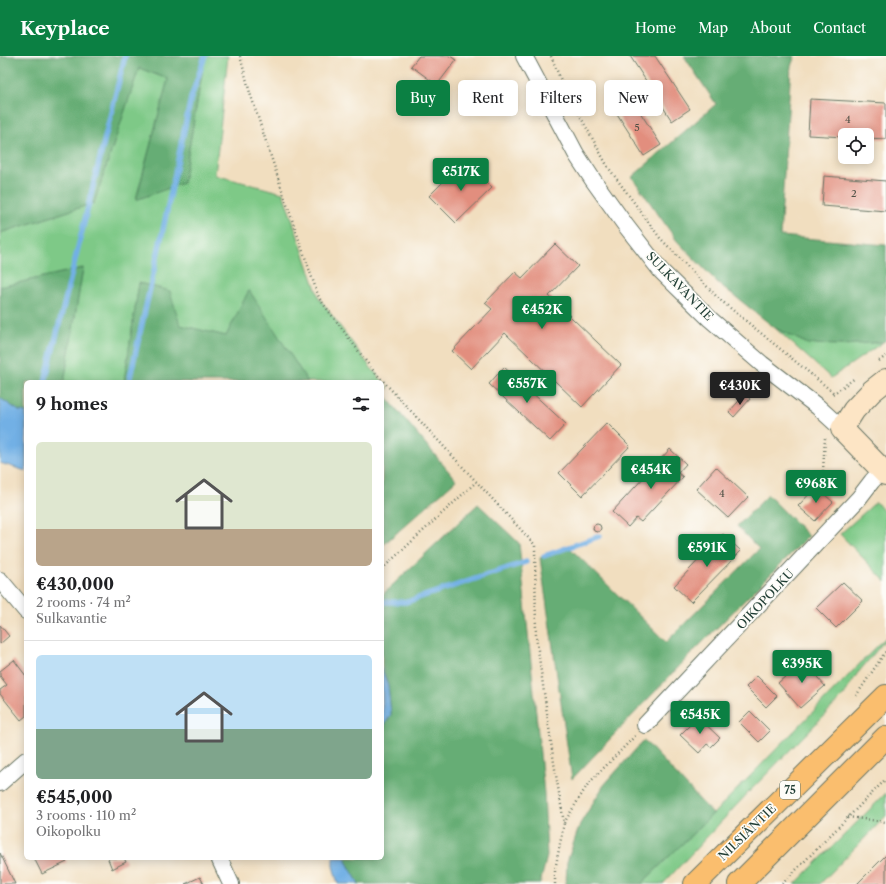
<!DOCTYPE html>
<html lang="en">
<head>
<meta charset="utf-8">
<style>
	body { margin:0; font-family:"Libre Caslon Text",serif; background:#f2f2f2; color:#202124; height:100vh; display:flex; flex-direction:column; font-size:15px; white-space:nowrap }
	* { box-sizing:border-box; margin:0 }
	p { font-size:13px; color:#757577 }
	.icon { flex:none; width:22px; height:22px; fill:none; stroke:currentColor; stroke-width:2; stroke-linecap:round; stroke-linejoin:round }
	.map { position:relative; flex:1; overflow:hidden }
	.side { position:absolute; left:24px; top:324px; width:360px; height:480px; display:flex; flex-direction:column; background:#fff; border-radius:6px; box-shadow:0 2px 10px #0003 }
	.side>* { flex:none }
	.top-card { position:absolute; left:396px; top:24px; width:380px; height:36px; display:flex; gap:8px }
	.tools { position:absolute; left:838px; top:72px; display:grid; gap:8px }
	.tools a { display:grid; place-items:center; width:36px; height:36px; border-radius:6px; background:#fff; box-shadow:0 2px 10px #0003; font-size:20px }
	.price { position:absolute; translate:-50% -34px; padding:0 9px; border-radius:4px; background:#0b8043; color:#fff; font-size:13px; line-height:26px; filter:drop-shadow(0 1px 2px #0008) }
	.price::after { content:''; position:absolute; left:50%; top:24px; width:12px; height:9px; margin-left:-6px; background:inherit; clip-path:polygon(0 0,100% 0,50% 100%) }
	.price.active { background:#222; color:#fff }
	ul { padding:0; list-style:none }
	li { display:grid; align-content:center; gap:8px; height:212px; padding:0 12px }
	li+li { border-top:1px solid #e0e0e0 }
	li span { display:grid; place-items:center; height:124px; border-radius:6px; color:#555 }
	li>.icon { margin-inline-start:auto }
	span .icon { width:72px; height:72px; fill:#fffc; stroke-width:1 }
	li b { font-size:17px }
	h2 { display:flex; justify-content:space-between; align-items:center; height:48px; padding:0 12px; font-size:17px }
	.chip { padding:0 14px; border-radius:6px; background:#fff; box-shadow:0 2px 10px #0003; font-size:14px; line-height:36px }
	.chip.active { background:#0b8043; color:#fff }
	header { display:flex; align-items:center; gap:24px; box-sizing:border-box; height:56px; padding:0 20px; background:#0b8043; color:#fff }
	header strong { font-size:19px }
	nav { display:flex; gap:22px; margin-inline-start:auto; font-size:14px }
	.map>svg:first-child { display:block }
</style>
</head>
<body>
<header>
<strong>Keyplace</strong>
<nav><a>Home</a><a>Map</a><a>About</a><a>Contact</a></nav>
</header>
<div class="map">
<svg width="886" height="828" viewBox="0 0 886 828">
	<rect width="100%" height="100%" fill="#fdfcf7"/>
	<filter id="ink" filterUnits="userSpaceOnUse"><feTurbulence type="fractalNoise" baseFrequency=".025" numOctaves="2"/><feDisplacementMap in="SourceGraphic" scale="8" xChannelSelector="R" yChannelSelector="G"/><feConvolveMatrix kernelMatrix="1 2 1 2 8 2 1 2 1" color-interpolation-filters="sRGB"/></filter>
	<filter id="wash" filterUnits="userSpaceOnUse"><feTurbulence type="fractalNoise" baseFrequency=".012" numOctaves="4" result="noise"/><feDisplacementMap in="SourceGraphic" scale="16" xChannelSelector="R" yChannelSelector="G"/><feGaussianBlur stdDeviation="0.9" result="paint"/><feColorMatrix in="noise" values="0 0 0 0 0 0 0 0 0 0 0 0 0 0 0 0 0 1.4 0 .05"/><feComposite in="paint" operator="in"/></filter>
	<g filter="url(#wash)">
		<rect width="100%" height="100%" fill="#f1debf"/>
		<path fill="#7ec987" stroke="#4e835e" d="M205,0H228L215,119L283,137L319,242L371,312L389,332L382,336V326H308L249,235L226,280L179,269L169,235L139,227L124,326H64L83,212L0,231V177L94,147L139,12L168,23L136,143L183,127Z
			M775,272L808,288L843,289L883,286L831,322Z
			M876,446L886,458V526L840,478Z
			M886,581V583L857,618L844,639L748,737L663,828H641L713,758Z
			M886,737V760L820,828H795Z"/>
		<path fill="#66ad74" stroke="#427554" d="M0,0H205L183,127L136,144L168,23L139,12L94,147L0,177Z
			M684,0H795L791,10L780,180L886,189V284L883,286L843,289L808,288L775,272L717,226L677,185L632,121L716,48Z
			M83,212L64,326H26V356L19,355L0,342V231Z
			M139,227L170,235L180,269L226,280L249,234L308,326H124Z
			M382,336L456,424L382,490Z
			M768,439L809,480L688,601L572,723L540,502L570,492L666,586L759,493L737,470Z
			M478,448L519,487L544,737L547,800L540,828H359L346,805V802H382V674L391,658L388,630L382,612V539Z
			M644,684L713,758L641,828H566L567,806L580,768L604,729Z"/>
		<path fill="#72b0e5" stroke="#48768c" d="M0,342L19,355L26,356V415L0,407Z
			M382,612L388,630L391,658L382,674Z
			M333,802H346V805L359,828H338L333,810Z"/>
		<g fill="none" stroke-linecap="round" stroke-linejoin="round">
			<path stroke="#72b0e5" stroke-width="5.5" d="M45,326L125,0
				M129,326L161,183L191,42L205,0
				M544,500L600,480
				M382,546H406L526,506"/>
		</g>
		<g id="blocks">
			<path fill="#e28e7e" d="M419,0H450L456,4L437,29L411,10Z
				M630,0H655L690,53L672,65Z
				M481,29L486,34L479,42L474,37Z
				M631,42L661,89L644,100L614,53Z
				M810,43L886,47V83L867,82V79H845V81L808,79Z
				M465,104L492,132L456,167L429,140Z
				M824,120L886,125V155L822,150Z
				M555,188L578,210L549,240L621,309L582,351L505,277L471,313L452,295L492,253L485,247L515,216L522,222Z
				M504,311L566,368L550,385L489,328Z
				M745,338L750,343L734,361L729,356Z
				M607,367L630,390L582,440L559,417Z
				M670,393L686,408L678,417L683,421L641,466L636,462L628,471L612,456Z
				M716,411L748,441L728,462L696,433Z
				M816,431L833,446L815,465L798,450Z
				M593 472a4 4 0 1 1 8 0a4 4 0 1 1-8 0Z
				M723,478L741,495L691,546L674,530Z
				M843,526L863,545L836,572L816,552Z
				M0,569L9,580L0,588Z
				M14,604L26,620V660L21,664L0,638V634L7,629L0,620V615Z
				M803,605L825,630L800,652L778,627Z
				M757,620L777,640L766,651L746,631Z
				M750,655L770,675L759,686L739,666Z
				M698,661L720,682L711,691L707,688L699,697L680,679Z
				M0,797L15,828H0Z
				M886,799V828H857Z
				M34,802H64L67,806L42,818Z
				M110,802H124L126,806L112,813L108,803Z
				M200,821L204,828H185Z"/>
		</g>
	</g>
	<g filter="url(#ink)">
		<use href="#blocks" fill-opacity="0" stroke="#687565" stroke-width="1"/>
		<g fill="none" stroke-linecap="round" stroke-linejoin="round">
			<defs>
				<path id="street" d="M524,0L576,98L593,124L626,170L661,215L710,263L762,308L818,351L842,373
					M0,524L26,555
					M645,669L859,442L872,425L882,414
					M0,727L26,704
					M219,802L231,828"/>
				<path id="secondary" d="M886,324L872,335L854,354L842,373L886,418"/>
				<path id="primary" d="M695,828L886,640
					M739,828L886,681"/>
			</defs>
			<use href="#street" stroke="#687565" stroke-width="18"/>
			<use href="#secondary" stroke="#687565" stroke-width="24"/>
			<use href="#primary" stroke="#687565" stroke-width="24"/>
			<path stroke="#687565" stroke-width="2.5" stroke-dasharray="1 3" stroke-linecap="butt" d="M240,0L250,37L283,137L319,242L371,312L535,489L536,580L554,707L564,767L555,814V828
				M551,0L562,27L608,111L660,182L718,242L834,337
				M879,305L886,300
				M833,338L855,322
				M823,415L825,382
				M382,513L476,426
				M856,640L886,595
				M848,761L886,766
				M564,767L588,728L635,680
				M782,828L886,723"/>
			<use href="#street" stroke="#fff" stroke-width="16"/>
			<use href="#secondary" stroke="#fde5c5" stroke-width="22"/>
			<use href="#primary" stroke="#fabe6e" stroke-width="22"/>
		</g>
	</g>
	<g text-anchor="middle" dominant-baseline="central" stroke-width="3.5" stroke-linejoin="round" paint-order="stroke">
		<g font-size="10" fill="#505146">
			<text x="848" y="63">4</text>
			<text x="637" y="71">5</text>
			<text x="854" y="137">2</text>
			<text x="722" y="437">4</text>
		</g>
		<rect fill="#fdfcf7" stroke="#62766e" stroke-width="1" x="780" y="725" width="20" height="18" rx="3"/>
		<g font-size="11" font-weight="bold" fill="#1f3d34">
			<text x="790" y="734">75</text>
		</g>
		<g font-size="12" fill="#1f3d34" stroke="#fdfcf7">
			<text transform="translate(680 230) rotate(46)">SULKAVANTIE</text>
			<text transform="translate(765 543) rotate(-47)">OIKOPOLKU</text>
			<text transform="translate(747 776) rotate(-44)">NILSIÄNTIE</text>
		</g>
	</g>
</svg>
<div class="tools">
<a><svg class="icon" aria-label="locate" viewBox="0 0 24 24"><circle cx="12" cy="12" r="6"/><path d="M12 2v4M12 18v4M2 12h4M18 12h4"/></svg></a>
</div>
<b class="price" style="left:461px;top:136px">€517K</b>
<b class="price" style="left:542px;top:274px">€452K</b>
<b class="price" style="left:527px;top:348px">€557K</b>
<b class="price active" style="left:740px;top:350px">€430K</b>
<b class="price" style="left:651px;top:434px">€454K</b>
<b class="price" style="left:816px;top:448px">€968K</b>
<b class="price" style="left:707px;top:512px">€591K</b>
<b class="price" style="left:802px;top:628px">€395K</b>
<b class="price" style="left:700px;top:679px">€545K</b>
<div class="top-card">
<a class="chip active">Buy</a>
<a class="chip">Rent</a>
<a class="chip">Filters</a>
<a class="chip">New</a>
</div>
<section class="side">
<h2>9 homes<svg class="icon" aria-label="filters" viewBox="0 0 24 24"><path d="M4 7h16M4 17h16"/><circle cx="9" cy="7" r="2"/><circle cx="15" cy="17" r="2"/></svg></h2>
<ul>
<li><span style="background:linear-gradient(#dfe7d0 70%,#b9a48a 0)"><svg class="icon" aria-label="home" viewBox="0 0 24 24"><path d="M3 11l9-7 9 7M6 9v11h12V9"/></svg></span><div><b>€430,000</b><p>2 rooms · 74 m²</p><p>Sulkavantie</p></div></li>
<li><span style="background:linear-gradient(#bfe0f5 60%,#7fa58c 0)"><svg class="icon" aria-label="home" viewBox="0 0 24 24"><path d="M3 11l9-7 9 7M6 9v11h12V9"/></svg></span><div><b>€545,000</b><p>3 rooms · 110 m²</p><p>Oikopolku</p></div></li>
</ul>
</section>
</div>
</body>
</html>
